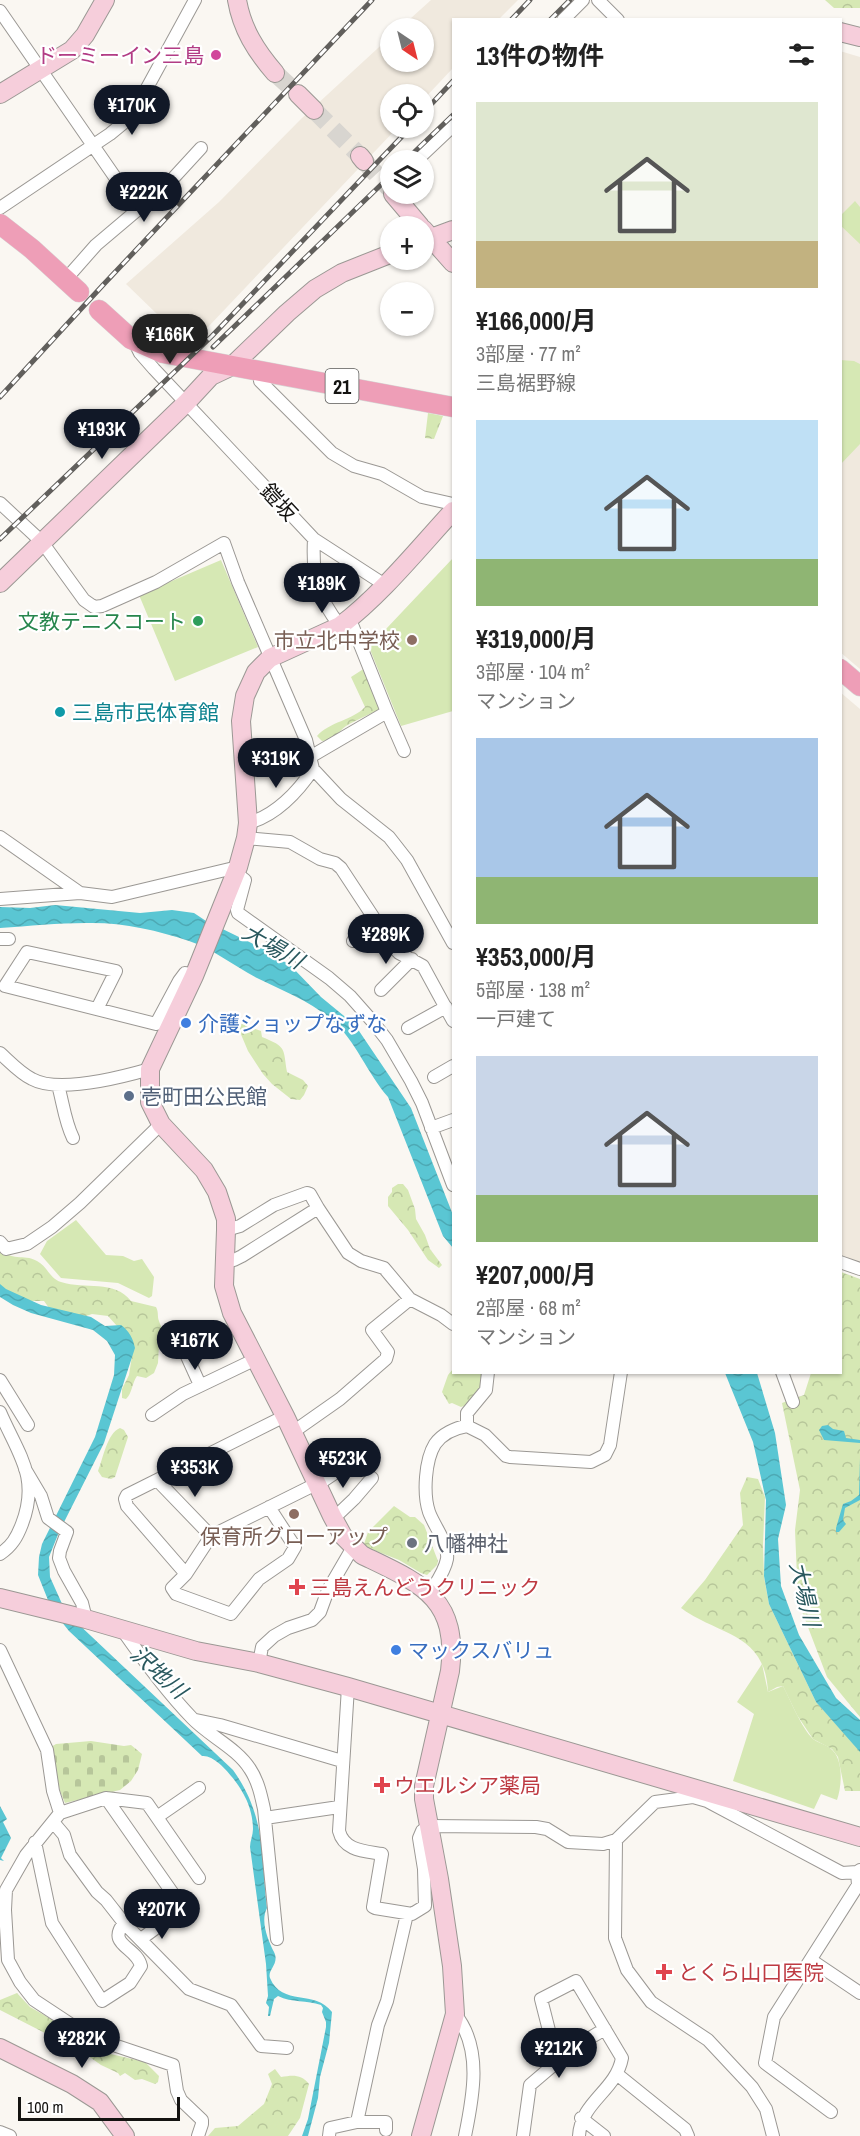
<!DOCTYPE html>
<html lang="ja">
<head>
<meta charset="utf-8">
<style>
	body { margin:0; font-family:"Archivo Narrow","Noto Sans JP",sans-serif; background:#f2f2f2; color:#222; height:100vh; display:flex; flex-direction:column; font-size:22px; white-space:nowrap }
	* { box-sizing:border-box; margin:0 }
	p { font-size:20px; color:#767676 }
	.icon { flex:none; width:33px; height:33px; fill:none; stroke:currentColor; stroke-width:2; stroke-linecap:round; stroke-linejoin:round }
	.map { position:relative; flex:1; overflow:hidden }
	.sheet { position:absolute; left:452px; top:18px; width:390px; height:1356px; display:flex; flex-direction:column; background:#fff; border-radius:0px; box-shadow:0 2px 4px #0004 }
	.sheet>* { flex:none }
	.needle { width:39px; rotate:145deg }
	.fabs { position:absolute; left:380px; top:18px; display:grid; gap:12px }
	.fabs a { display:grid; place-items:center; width:54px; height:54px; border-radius:50%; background:#fff; box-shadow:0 2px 4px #0004; font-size:30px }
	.scale { position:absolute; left:18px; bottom:15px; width:162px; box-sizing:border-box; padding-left:6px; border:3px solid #141311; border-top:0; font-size:16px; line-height:21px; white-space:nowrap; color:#141311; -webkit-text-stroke:4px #fff; paint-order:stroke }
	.price { position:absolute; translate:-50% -51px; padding:0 14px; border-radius:21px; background:#111827; color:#fff; font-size:20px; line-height:39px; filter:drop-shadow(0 2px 3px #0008) }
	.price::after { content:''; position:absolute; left:50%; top:36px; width:18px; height:14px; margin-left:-9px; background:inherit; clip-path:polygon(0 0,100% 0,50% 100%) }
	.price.selected { background:#222; color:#fff }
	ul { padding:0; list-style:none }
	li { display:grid; align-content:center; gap:12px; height:318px; padding:0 24px }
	li span { display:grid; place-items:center; height:186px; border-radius:0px; color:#555 }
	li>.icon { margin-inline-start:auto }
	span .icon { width:108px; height:108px; fill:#fffc; stroke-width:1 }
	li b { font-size:26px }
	h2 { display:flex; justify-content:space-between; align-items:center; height:72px; padding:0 24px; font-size:26px }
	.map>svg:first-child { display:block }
</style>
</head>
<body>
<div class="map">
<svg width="860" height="2136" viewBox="0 0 860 2136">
	<defs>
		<pattern id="forest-crowns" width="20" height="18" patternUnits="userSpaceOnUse" patternTransform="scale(1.5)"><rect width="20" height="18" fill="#d6e8b4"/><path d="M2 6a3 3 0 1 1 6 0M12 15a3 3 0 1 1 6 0" fill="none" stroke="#b7c69a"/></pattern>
		<pattern id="cemetery-stones" width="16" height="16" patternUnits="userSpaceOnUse" patternTransform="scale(1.5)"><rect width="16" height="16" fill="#d6e8b4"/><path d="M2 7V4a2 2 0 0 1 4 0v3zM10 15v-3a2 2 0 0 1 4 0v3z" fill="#b7c69a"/></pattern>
		<pattern id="water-waves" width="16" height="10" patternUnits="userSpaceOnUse" patternTransform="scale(1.5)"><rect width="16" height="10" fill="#5ac6d3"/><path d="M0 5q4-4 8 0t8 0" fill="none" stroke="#4da9b4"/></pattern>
	</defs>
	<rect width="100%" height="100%" fill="#faf7f2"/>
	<path fill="#f0e9de" d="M431,0H518L499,19L453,20V68L423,100V94H390V128H397L190,346L126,284L219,202L302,118L390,37V62H423V28H400Z
		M840,51L860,57V669L840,652Z
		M840,692L860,709V1266L840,1258Z"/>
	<path fill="#d6e8b4" d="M855,201L860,207V244L840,225V216Z
		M840,360L854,361L860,364V444L840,465Z
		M453,558V711L401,726L369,647Z
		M221,560L258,647L175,681L139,595Z
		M76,1220L106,1255L123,1256L134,1261L142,1259L154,1277L152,1296L149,1298L118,1283L61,1278L40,1254L47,1241Z
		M762,1664L768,1692L783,1686C791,1701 801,1727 813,1739C818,1743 825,1744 830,1748C844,1758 842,1786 837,1800L821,1794L814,1809L733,1781L754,1714L737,1702Z"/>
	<path fill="url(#forest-crowns)" d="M825,0H860V8H834Z
		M428,413L443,416L434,439L425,438Z
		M365,668L381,710C374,711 353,722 346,726C338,732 333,741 322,741L317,736C329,722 353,720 365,707L351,677Z
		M242,1024L261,1031L262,1037C287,1047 283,1048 287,1072L303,1080L308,1086L304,1095L300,1100L291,1099L272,1084L263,1074L248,1051L237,1025Z
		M398,1184H403L408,1190L415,1209L416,1219L425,1235L430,1249L442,1265L439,1268L428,1260L408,1230L388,1206V1197L392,1192V1188Z
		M0,1247C11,1263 23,1253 37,1261C47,1266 50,1279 61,1282C85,1290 114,1279 131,1301L156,1307C159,1313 157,1316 159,1321C161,1328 165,1331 166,1339L159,1345L158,1363L154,1373L146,1378L137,1376C132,1383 132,1394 126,1399L122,1398V1389L129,1375L133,1349L117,1326L108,1316L92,1314L83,1317L49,1308L44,1301H21L0,1286Z
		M841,1272L860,1279V1717L827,1677L798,1601L795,1530L800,1490L782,1403L804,1395L811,1373L840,1372Z
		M453,1369V1372L483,1373V1386L466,1405L461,1407L452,1403L449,1404L442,1392L448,1375Z
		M120,1428L124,1430L128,1437L115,1477L111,1479L102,1477L98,1471C103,1459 107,1433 120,1428Z
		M747,1477L758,1479L765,1497L763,1545L764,1577L769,1604L816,1702L860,1751V1791H845L838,1757L832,1749L813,1739L797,1715L783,1686L777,1687L768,1692C765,1632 719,1636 681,1608L705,1580L743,1525L740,1493Z
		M394,1506L410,1517H415L424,1525L438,1561L437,1565L427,1575L421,1573L399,1560L366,1547L364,1544L368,1532Z
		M17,1993L30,2007L51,2019L74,2037L102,2052L145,2062L159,2076L158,2082L155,2084L142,2079L135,2080L125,2073L120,2076L118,2073L101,2065L84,2053L0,2010V2000Z
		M275,2069L281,2077C293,2075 301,2074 309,2084L300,2118L288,2136H208L215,2128L238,2126L264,2104L272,2084L268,2074Z"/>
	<path fill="url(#cemetery-stones)" d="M91,1741L124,1746L131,1745L142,1754L138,1770L131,1781L120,1790L65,1803L60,1791L51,1747L56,1744Z"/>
	<path fill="url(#water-waves)" d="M55,905L140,913L172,910L194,913L206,921L268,951L291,966L321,997L355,1025L411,1108L453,1215V1248L443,1236L388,1097C367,1073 356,1041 332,1020C310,1001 283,991 257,978C234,966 213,949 189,941C157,930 121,922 86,923C58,923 29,926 0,928V907L30,908Z
		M0,1284L6,1289L41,1305L91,1317L105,1326L121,1325C129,1331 133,1338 135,1348L104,1443L59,1532L49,1557L50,1577L63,1606L73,1619L233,1770C266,1816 261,1855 267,1908C260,1921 268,1940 274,1952C280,1964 267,1970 270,1978C282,2007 315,1989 332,2012L329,2043L320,2077L318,2098L308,2136H302L308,2119L326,2027V2022L322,2012L323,2008L321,2005C307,2000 292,2003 278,1996L274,1999L270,2016H268L269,2007L266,2003L268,1996L266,1964L250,1847C250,1841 253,1835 253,1829C253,1819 250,1806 245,1797C239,1784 217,1754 202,1756L69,1631L57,1616L50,1605L38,1575L39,1557L42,1544L95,1437L114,1375L115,1355L107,1341L93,1330L31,1313L13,1305L0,1297Z
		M725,1373H757L775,1433L786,1505L778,1539L781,1586L799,1635L836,1698L860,1720V1752L816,1702L769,1604L764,1576L766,1500L753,1442Z
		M828,1425L833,1429L844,1431L846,1438L860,1440V1443L824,1440L819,1430L822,1426Z
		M860,1458V1500L845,1508L843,1520L846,1524L839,1532H836V1528L843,1504L851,1501L859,1495Z
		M0,1806L7,1819L3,1822L11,1838L1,1858L4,1861L0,1860Z"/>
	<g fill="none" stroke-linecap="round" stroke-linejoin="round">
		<path stroke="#d8d5d0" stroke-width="18" stroke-dasharray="18 9" stroke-linecap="butt" d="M275,73L298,94
			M314,110L360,156
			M364,161L389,188"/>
		<defs>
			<path id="street" d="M598,0L618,20
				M0,11L137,209
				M563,20L583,0
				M417,160L453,126
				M0,208L110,134L127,120L147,88L195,0
				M66,279L96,245L167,185L201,148
				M134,341L140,353L154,369L314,539L385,585
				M259,370L260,381L332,453L354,466L382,474L422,497L453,504
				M0,503L42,542L84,600L94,607L102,606L156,582L224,543L238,582L306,740L313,769L341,799L389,837L407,860L453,943
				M314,539C312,577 317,596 340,626
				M387,712L404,751
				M310,757L387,712L353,627L348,620
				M248,823C275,816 298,792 313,769
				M0,837L80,893
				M246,838L290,842L320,859L335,863L341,868L393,947L399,953L423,966L453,1021
				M236,873L245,880L237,910L238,913L329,978L350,996L373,1022L387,1040L411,1081L422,1103L453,1185
				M0,899L80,893L112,897L238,867
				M0,939H9
				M353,941L381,927
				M381,990L412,959
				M97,1009L116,971L27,952L5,986L156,1024L179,981L185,973L194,976
				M408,1028L446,1007
				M0,1053C10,1062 20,1073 32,1079C59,1094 122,1077 150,1069
				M434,1077L453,1066
				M58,1085C63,1103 65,1122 73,1138
				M431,1128L453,1120
				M226,1230L240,1226L274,1205L307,1193L310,1194L318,1208
				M0,1242L6,1249L27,1244L52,1227L80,1203L161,1124
				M225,1262L234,1260L242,1256L318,1208L348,1253L361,1261L384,1268L410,1299L441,1315L453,1324
				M840,1262L860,1269
				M186,1354L200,1385
				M782,1372L793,1402
				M0,1380L28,1425
				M0,1412C18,1454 40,1477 22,1524C17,1537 12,1546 0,1554
				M152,1415L183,1394L256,1359
				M467,1426V1413L486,1390L488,1372
				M293,1432L340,1399L386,1359L388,1352L372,1330L410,1299
				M25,1469L41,1496L48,1518L67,1532L60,1551L59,1558L64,1571L82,1603L86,1619
				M157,1480L211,1536
				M317,1485L344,1467L358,1454
				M269,1507L295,1547L288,1559L259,1579L231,1614L176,1594L172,1588L186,1574L211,1536L316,1484
				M333,1519L354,1499L372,1478
				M186,1574L127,1506L125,1499L127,1495L285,1416
				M430,1593C436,1583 445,1571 447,1559C449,1544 434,1526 429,1512C423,1494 425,1460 435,1444C442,1434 455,1428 467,1426L485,1435L506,1456L510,1457L591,1462L605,1455L610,1445L621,1372
				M123,1631C144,1661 166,1691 192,1718C209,1736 237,1748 250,1769C258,1781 261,1795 264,1809L277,1939
				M0,1650L47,1750L53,1791L60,1813
				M259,1663L262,1647L274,1636L288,1628L312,1620L320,1612L328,1590L353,1547
				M348,1687L339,1831C344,1851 365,1851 382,1854L373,1907L375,1908L412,1914L425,1906L424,1869L419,1838L422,1831L429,1826L536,1827L547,1829L568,1842L603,1844L616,1840L655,1802L693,1797L707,1801L842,1873L857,1872L860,1870
				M196,1720L220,1725L342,1761
				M106,1798L183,1908L141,1939
				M157,1817L199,1788
				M265,1818L339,1807
				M53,1822L64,1835L70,1855L97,1892L106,1900L124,1923L189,1989L231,2005L261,2046L287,2048
				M616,1840L615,1938L627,1970L651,2002L708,2040L752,2087L766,2109L773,2136
				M35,1842L52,1923L102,2001L130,1983L141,1966C137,1947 106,1945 124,1923
				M811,1960L860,1993
				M455,2014C483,2048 473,2097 465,2136
				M556,2058L541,1999L576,1981L622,2058C616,2091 581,2101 579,2136
				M618,2075L685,2129L688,2136
				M831,2112L765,2063L774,2017L858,1885L857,1872
				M581,2118L604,2136
				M386,2130V2122H357L378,2025L387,2001L407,1914
				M0,2132L10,2136
				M198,2136L202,2124V2120L181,2100L177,2091L173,2065L90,2037L34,2000L20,1982L8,1960L5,1910L6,1890L26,1855L60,1813L106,1798L147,1803L199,1878
				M329,2136L330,2128L357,2122
				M523,2136L530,2085L557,2062L556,2058L605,2029"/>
			<path id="secondary" d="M237,0C242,29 256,51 275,73
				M840,32L860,37
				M0,94L72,50L85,35L105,0
				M298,94L314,110
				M360,156L364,161
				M393,194L420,226
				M423,229L453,263
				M423,241L453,230
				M0,583L186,403L211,376L232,366L287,313L315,289L342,273L390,254
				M0,1598L86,1619L196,1651L259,1663L348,1687L860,1837
				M0,2048L72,2084L100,2102L125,2136
				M421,2136L455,2014L452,1966L439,1879L424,1799V1786L450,1671C459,1597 420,1583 362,1555L343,1536L332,1516L285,1416L232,1313L224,1286L226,1230V1219L217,1192L204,1170L161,1124L150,1102V1069L194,976L238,867L246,838L248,823L241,721L245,696L256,672L270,658L340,626C382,594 417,550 453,511"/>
			<path id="primary" d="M0,224L32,249L79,292
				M99,310L131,339L163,353L453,407
				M840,669L860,686"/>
		</defs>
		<use href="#street" stroke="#9b9894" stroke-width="14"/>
		<use href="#secondary" stroke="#9b9894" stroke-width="20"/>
		<use href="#primary" stroke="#d5d5d4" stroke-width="21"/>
		<use href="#street" stroke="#fff" stroke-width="12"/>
		<use href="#secondary" stroke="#f6cedb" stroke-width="18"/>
		<use href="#primary" stroke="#ee9eb7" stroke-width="20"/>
		<defs>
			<path id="rail" d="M511,20L530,0
				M550,20L570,0
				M423,113L453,81
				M406,160L453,115
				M213,347L390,176
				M0,397L103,285L372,0
				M0,539L212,336L410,128"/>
		</defs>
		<use href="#rail" stroke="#615f5c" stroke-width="5"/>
		<use href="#rail" stroke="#fff" stroke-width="3" stroke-dasharray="9" stroke-linecap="butt"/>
	</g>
	<circle fill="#d1479c" stroke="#fff" stroke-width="2" cx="216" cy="55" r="6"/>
	<circle fill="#2e9e5b" stroke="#fff" stroke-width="2" cx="198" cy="621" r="6"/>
	<g fill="#8d6e63" stroke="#fff" stroke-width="2">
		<circle cx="412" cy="640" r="6"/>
		<circle cx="294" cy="1514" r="6"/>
	</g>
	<circle fill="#0f9aa8" stroke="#fff" stroke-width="2" cx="60" cy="712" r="6"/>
	<g fill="#3f7fe0" stroke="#fff" stroke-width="2">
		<circle cx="186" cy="1023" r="6"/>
		<circle cx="396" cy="1650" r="6"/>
	</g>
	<circle fill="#5c6f8a" stroke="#fff" stroke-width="2" cx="129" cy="1096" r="6"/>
	<circle fill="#6b7280" stroke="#fff" stroke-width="2" cx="412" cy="1543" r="6"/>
	<g fill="#e0444e" stroke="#fff" stroke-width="2">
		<path d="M294 1578h6v6h6v6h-6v6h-6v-6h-6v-6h6z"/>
		<path d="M379 1776h6v6h6v6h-6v6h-6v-6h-6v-6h6z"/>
		<path d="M661 1963h6v6h6v6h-6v6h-6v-6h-6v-6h6z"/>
	</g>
	<g text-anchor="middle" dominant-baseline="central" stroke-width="4.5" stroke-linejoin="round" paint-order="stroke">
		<rect fill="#fff" stroke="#5a5a58" stroke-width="1.5" x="325.5" y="369" width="33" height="34" rx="4.5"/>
		<g font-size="20" font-weight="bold" fill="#141311">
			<text x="342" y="386">21</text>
		</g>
		<g font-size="21" fill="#b23c85" stroke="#fff" text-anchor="end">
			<text x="204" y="55">ドーミーイン三島</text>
		</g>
		<g font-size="21" fill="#141311" stroke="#fff">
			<text transform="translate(279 502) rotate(47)">鎧坂</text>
		</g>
		<g font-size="21" fill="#27864d" stroke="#fff" text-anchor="end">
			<text x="186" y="621">文教テニスコート</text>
		</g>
		<g font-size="21" fill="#785e54" stroke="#fff" text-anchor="end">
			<text x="400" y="640">市立北中学校</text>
			<text x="294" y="1536" text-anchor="middle">保育所グローアップ</text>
		</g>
		<g font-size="21" fill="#0d838f" stroke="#fff" text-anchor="start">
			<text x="72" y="712">三島市民体育館</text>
		</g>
		<g font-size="21" fill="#366cbe" stroke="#fff" text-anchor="start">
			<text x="198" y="1023">介護ショップなずな</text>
			<text x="408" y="1650">マックスバリュ</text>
		</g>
		<g font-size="21" fill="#4e5e75" stroke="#fff" text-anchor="start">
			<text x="141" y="1096">壱町田公民館</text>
		</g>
		<g font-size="21" fill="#5b616d" stroke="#fff" text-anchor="start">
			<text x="424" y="1543">八幡神社</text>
		</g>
		<g font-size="21" fill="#be3a42" stroke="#fff" text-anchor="start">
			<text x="310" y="1587">三島えんどうクリニック</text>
			<text x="394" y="1785">ウエルシア薬局</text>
			<text x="678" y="1972">とくら山口医院</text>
		</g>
		<g font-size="22" font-style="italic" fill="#29585e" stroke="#fff">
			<text transform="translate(273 946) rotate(30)">大場川</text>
			<text transform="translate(805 1594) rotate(77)">大場川</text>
			<text transform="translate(159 1672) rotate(42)">沢地川</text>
		</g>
	</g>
</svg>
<div class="fabs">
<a><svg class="needle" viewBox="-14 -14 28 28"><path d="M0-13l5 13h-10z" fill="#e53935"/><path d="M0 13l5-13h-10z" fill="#767676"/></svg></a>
<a><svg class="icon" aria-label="locate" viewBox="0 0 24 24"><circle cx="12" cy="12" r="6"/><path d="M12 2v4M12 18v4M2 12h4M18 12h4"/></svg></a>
<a><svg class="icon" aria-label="layers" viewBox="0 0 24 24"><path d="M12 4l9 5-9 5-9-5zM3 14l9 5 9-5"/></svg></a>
<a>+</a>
<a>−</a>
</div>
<div class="scale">100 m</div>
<b class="price" style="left:132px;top:136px">¥170K</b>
<b class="price" style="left:144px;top:223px">¥222K</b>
<b class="price selected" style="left:170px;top:365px">¥166K</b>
<b class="price" style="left:102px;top:460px">¥193K</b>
<b class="price" style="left:322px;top:614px">¥189K</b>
<b class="price" style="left:276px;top:789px">¥319K</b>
<b class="price" style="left:386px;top:965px">¥289K</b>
<b class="price" style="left:195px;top:1371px">¥167K</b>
<b class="price" style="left:343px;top:1489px">¥523K</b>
<b class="price" style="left:195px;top:1498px">¥353K</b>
<b class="price" style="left:162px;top:1940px">¥207K</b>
<b class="price" style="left:82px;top:2069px">¥282K</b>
<b class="price" style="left:559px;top:2079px">¥212K</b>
<section class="sheet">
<h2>13件の物件<svg class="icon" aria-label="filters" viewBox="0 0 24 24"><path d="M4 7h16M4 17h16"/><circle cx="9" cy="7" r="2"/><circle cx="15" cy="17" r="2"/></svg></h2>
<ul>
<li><span style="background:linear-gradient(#dfe7d0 75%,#c2b280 0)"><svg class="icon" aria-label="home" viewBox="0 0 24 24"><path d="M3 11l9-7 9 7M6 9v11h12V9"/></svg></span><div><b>¥166,000/月</b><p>3部屋 · 77 m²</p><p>三島裾野線</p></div></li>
<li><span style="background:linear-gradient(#bfe0f5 75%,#8fb573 0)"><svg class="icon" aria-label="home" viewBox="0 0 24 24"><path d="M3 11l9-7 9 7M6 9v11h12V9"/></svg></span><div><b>¥319,000/月</b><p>3部屋 · 104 m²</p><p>マンション</p></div></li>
<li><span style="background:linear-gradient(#a9c7e8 75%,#8fb573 0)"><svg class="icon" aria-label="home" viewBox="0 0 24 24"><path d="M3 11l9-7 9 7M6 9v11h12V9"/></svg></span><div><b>¥353,000/月</b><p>5部屋 · 138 m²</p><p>一戸建て</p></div></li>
<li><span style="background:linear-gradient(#c9d6e8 75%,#8fb573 0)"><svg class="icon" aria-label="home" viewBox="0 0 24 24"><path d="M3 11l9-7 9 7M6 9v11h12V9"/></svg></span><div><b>¥207,000/月</b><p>2部屋 · 68 m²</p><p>マンション</p></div></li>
</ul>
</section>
</div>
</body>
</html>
